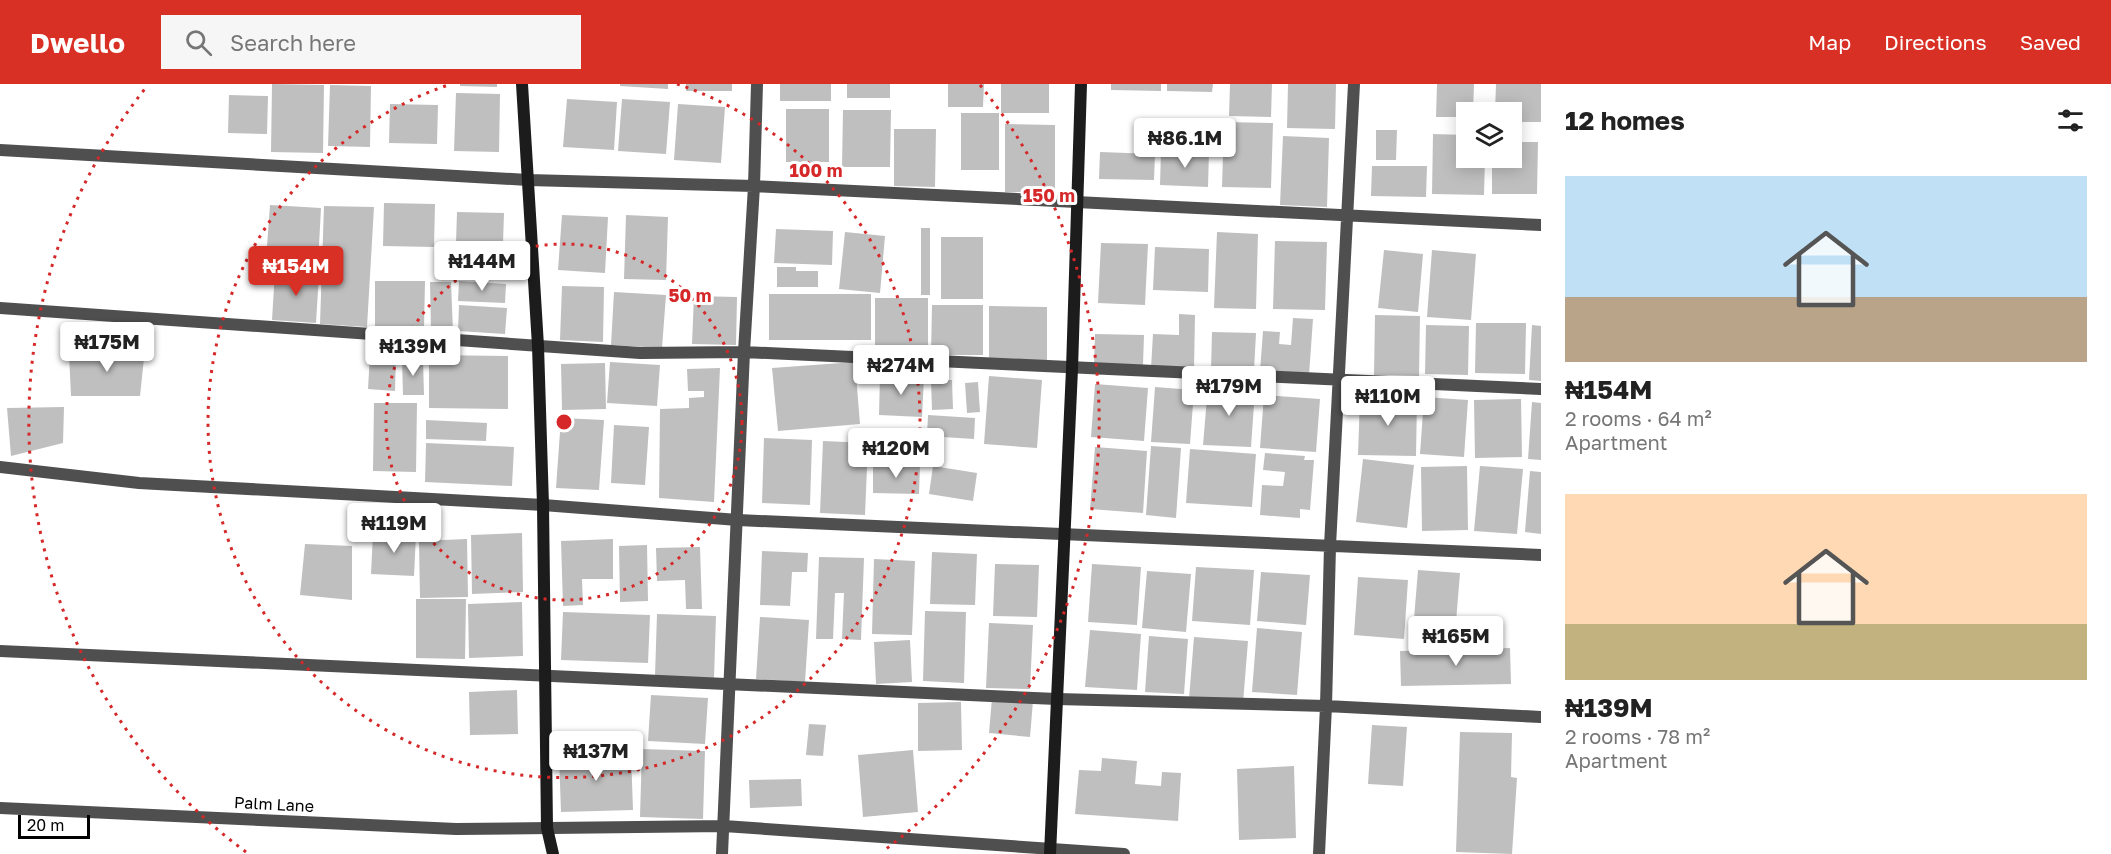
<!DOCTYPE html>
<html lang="en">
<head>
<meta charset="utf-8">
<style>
	body { margin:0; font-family:"Golos Text",sans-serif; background:#f6f6f6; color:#222; height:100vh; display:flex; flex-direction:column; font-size:22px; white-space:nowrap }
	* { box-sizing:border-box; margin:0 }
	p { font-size:20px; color:#767676 }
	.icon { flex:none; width:33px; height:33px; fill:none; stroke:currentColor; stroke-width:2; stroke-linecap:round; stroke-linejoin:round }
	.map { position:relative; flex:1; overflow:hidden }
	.panel { display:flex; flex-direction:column; background:#fff; width:570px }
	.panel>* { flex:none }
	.buttons { position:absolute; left:1456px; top:18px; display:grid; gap:12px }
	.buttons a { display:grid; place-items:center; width:66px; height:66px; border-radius:0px; background:#fff; box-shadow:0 3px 15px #0003; font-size:30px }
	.scale { position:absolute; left:18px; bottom:15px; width:72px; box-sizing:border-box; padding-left:6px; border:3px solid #000; border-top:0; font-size:16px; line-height:21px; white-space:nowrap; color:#000; -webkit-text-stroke:4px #fff; paint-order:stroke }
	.price { position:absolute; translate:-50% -51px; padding:0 14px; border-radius:6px; background:#fff; color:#222; font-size:20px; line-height:39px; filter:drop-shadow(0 2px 3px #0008) }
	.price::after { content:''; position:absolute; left:50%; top:36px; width:18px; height:14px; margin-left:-9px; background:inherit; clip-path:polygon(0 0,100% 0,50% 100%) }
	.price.current { background:#d93025; color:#fff }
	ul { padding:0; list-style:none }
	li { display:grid; align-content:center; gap:12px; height:318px; padding:0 24px }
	li span { display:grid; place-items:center; height:186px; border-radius:0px; color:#555 }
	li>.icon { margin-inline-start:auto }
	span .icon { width:108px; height:108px; fill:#fffc; stroke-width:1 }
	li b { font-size:26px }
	h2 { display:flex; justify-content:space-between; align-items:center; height:72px; padding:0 24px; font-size:26px }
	header { display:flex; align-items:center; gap:36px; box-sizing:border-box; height:84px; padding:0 30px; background:#d93025; color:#fff }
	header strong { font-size:28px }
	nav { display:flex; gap:33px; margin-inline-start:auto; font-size:21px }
	.search { width:420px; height:54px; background:#f6f6f6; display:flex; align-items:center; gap:15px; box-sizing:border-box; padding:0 21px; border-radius:0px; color:#767676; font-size:22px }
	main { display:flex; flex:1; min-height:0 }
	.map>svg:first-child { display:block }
</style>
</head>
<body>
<header>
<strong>Dwello</strong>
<div class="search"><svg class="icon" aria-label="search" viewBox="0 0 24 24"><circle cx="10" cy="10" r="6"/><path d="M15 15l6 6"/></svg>Search here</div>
<nav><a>Map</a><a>Directions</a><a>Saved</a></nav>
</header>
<main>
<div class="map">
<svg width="1541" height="770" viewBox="0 0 1541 770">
	<rect width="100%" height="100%" fill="#fff"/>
	<path fill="#bfbfbf" d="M272,0L324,1L323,69L271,68Z
		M460,0H497V3L460,2Z
		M620,0H668V5L620,2Z
		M686,0H732V7H686Z
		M780,0H831V17H780Z
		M847,0H890V14H847Z
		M948,0H984L983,23H948Z
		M1001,0H1049V29H1001Z
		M1111,0H1161V7L1111,6Z
		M1167,0H1213L1212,8L1167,7Z
		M1230,0H1272L1271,33L1229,32Z
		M1288,0H1336L1335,45L1287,44Z
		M1437,0H1474L1473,28H1467V33H1436Z
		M1496,0H1541V38H1512V28H1495Z
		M330,1L371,2L370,63L328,62Z
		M456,9L500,10L499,68L454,67Z
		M229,11L268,12L267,50L228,49Z
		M567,15L617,18L614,66L563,63Z
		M622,15L670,18L666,70L618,67Z
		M390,20L438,21L437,60L389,59Z
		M678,20L725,23L721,79L674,76Z
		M786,25H829V78H786Z
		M843,26H891L890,83H842Z
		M961,29H999V86H961Z
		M1224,38L1273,39L1271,104L1222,103Z
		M1005,40L1055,41V108H1005Z
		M894,45H936L935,103L894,102Z
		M1376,46H1397L1396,76H1376Z
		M1433,50L1467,51V74H1485L1484,111L1432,110Z
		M1283,52L1329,54L1327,123L1280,121Z
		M1512,58H1538L1537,110H1492V74H1512Z
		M1161,67L1209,68L1208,103L1160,101Z
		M1100,68L1155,70L1154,96L1099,95Z
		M1372,82H1427L1426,113L1371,112Z
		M384,119L435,120L434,163L383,162Z
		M270,121L321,124L318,180L266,176Z
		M324,122L374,123L367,243L320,240Z
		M457,128L504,129L502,190L455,189Z
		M562,131L608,133L605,189L558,186Z
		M626,131L668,133L666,196L624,195Z
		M921,144H930V211H921Z
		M776,145L833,147L832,181L774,179Z
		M845,148L885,152L880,209L839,205Z
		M1217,148L1258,150L1256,225L1214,224Z
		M941,153H983V215H941Z
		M1275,157L1327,158L1325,226L1273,225Z
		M1101,159L1148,160L1145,221L1098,219Z
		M1155,163L1209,165L1208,208L1153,206Z
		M1384,166L1423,170L1418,228L1378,224Z
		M1432,166L1476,170L1471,236L1427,233Z
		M777,183H796V187H818V203H777Z
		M275,187L319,190L316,239L272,236Z
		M375,197H425L424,244H375Z
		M459,197L506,200L505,219L458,217Z
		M430,198H451L453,248H431Z
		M562,202L604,203L603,258L560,256Z
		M614,208L666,211L662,264L611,261Z
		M769,210H871V256H769Z
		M694,212L737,213L736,261L692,260Z
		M875,214H928V273H875Z
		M459,221L507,224L505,250L458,247Z
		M932,221H983V271H931Z
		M989,222L1047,223V279H989Z
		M1179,230L1195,231L1194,286L1151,284L1153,250L1179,251Z
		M1375,231L1420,232L1419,292L1374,291Z
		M1293,234L1313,235L1309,291L1260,287L1263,247L1280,248L1279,260L1291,261Z
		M1476,239H1526L1525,290L1475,289Z
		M1426,241L1469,242L1468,291L1425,290Z
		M1532,241L1541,242V297L1529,296Z
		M1212,248L1256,249L1254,287L1211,286Z
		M1095,250L1144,251L1143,281L1094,280Z
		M145,265L140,312H71L69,270Z
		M370,270L396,271L395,307L368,305Z
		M429,271L508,272V325L429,324Z
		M423,275L424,311H403L402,276Z
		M610,278L660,281L657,322L607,319Z
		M855,278L860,340L778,347L772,284Z
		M605,279L606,325L562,326L561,280Z
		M720,284L714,418L659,414L660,325L689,324V314L704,313V307H688L687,285Z
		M880,291L924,293L922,333L879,331Z
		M989,292L1042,296L1037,364L984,360Z
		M931,296H952L953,325L932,326Z
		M978,298L980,328L967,329L965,299Z
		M1095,300L1148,304L1144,357L1091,353Z
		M1208,302L1255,306L1251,363L1203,361Z
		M1155,303L1194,306L1190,360L1151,358Z
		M1264,311L1320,315L1316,368L1260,364Z
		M1424,313L1468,316L1464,373L1420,370Z
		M1360,314L1417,316L1416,372L1358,371Z
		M1521,315L1522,373L1475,374L1474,316Z
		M1532,318L1541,319V376L1528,375Z
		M374,319H417L416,388L373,387Z
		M64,323L63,359L11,372L7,324Z
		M928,331L975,334L974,355L927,352Z
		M561,334L604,336L599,406L556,404Z
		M426,336L487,339L486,357L426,355Z
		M614,341L649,343L645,401L611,399Z
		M764,354L812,356L810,421L762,419Z
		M874,356L913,358L912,374L873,372Z
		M823,357L868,359L865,431L820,429Z
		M426,359L514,363L512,402L425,398Z
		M1151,362L1181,364L1176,434L1146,431Z
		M1095,363L1147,367L1143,429L1090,425Z
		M1190,365L1256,370L1252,423L1186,419Z
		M1265,369L1305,372L1304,376H1314L1310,426L1300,425V434L1260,431L1262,401L1283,402L1285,388L1263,386Z
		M1363,375L1414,381L1407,444L1356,438Z
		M873,380L920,381L919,410L873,409Z
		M933,382L977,389L973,417L929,410Z
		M1467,382L1468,446L1422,447L1421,383Z
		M1480,382L1523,385L1517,450L1474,447Z
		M1530,387L1541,388V450L1525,448Z
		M373,449L416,450L414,492L371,490Z
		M522,449L523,508L472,510L471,451Z
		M467,455L468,513L420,514L419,457Z
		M613,455V495H582L583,521L563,522L561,457Z
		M305,460L352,462V516L300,511Z
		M647,461L648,517L620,518L619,462Z
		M700,463L702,525H686L685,496L657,497L656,464Z
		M762,467L808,469L807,488H792L790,522L760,521Z
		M932,468L977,470L975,521L930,520Z
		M819,473L864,474L861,556L842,555L844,509H835L833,555H816Z
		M874,475L915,477L912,551L872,550Z
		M995,480L1039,481L1037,533L993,532Z
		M1092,480L1141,483L1137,541L1088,538Z
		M1196,483L1254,486L1250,541L1192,537Z
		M1418,486L1460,489L1455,550L1413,547Z
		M1147,487L1191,490L1186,548L1142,544Z
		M1261,488L1310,491L1306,541L1257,537Z
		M1358,493L1408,496L1404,555L1354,551Z
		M416,515H466L465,575L416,574Z
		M522,518L523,572L469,574L468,520Z
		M925,527L966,528L964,599L923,597Z
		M563,528L650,531L648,579L561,576Z
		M657,530L716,532L714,594L655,592Z
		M760,533L809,536L805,598L756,595Z
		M989,539L1033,541L1030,605L986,604Z
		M1257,544L1302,548L1297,611L1252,608Z
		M1090,546L1141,550L1137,606L1085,603Z
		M1149,552L1188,555L1184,610L1145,608Z
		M1194,553L1248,557L1243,619L1189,615Z
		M910,556L912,598L876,600L874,558Z
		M1510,564L1511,600L1401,602L1400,567Z
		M517,606L518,650L470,651L469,608Z
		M651,611L708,614L705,660L648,657Z
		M992,614L1033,617L1030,653L989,649Z
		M961,618L962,666L918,667V619Z
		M809,640L826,641L823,672L806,671Z
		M1372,641L1407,643L1403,702L1368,700Z
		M1460,648L1512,649L1511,693L1517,694L1512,770L1456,768Z
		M642,665L705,667L703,735L640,733Z
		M913,666L918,728L863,733L858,671Z
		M631,669L633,726L561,728L559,671Z
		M1102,674L1137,677L1135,700L1161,702L1162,688L1181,689L1178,737L1075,730L1079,686L1101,687Z
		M1294,682L1296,754L1239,756L1237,685Z
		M801,695L802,722L750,724L749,696Z"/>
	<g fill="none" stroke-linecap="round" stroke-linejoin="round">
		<path stroke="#4f4f4f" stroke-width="12" d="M0,66L528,96L754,102L1541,141
			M0,224L640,269L744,268L1541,305
			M0,383L139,399L543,421L738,436L1541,471
			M0,567L1057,615L1326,622L1541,633
			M0,724L456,745L724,742L1124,770
			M722,770L744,268L754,102L757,0
			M1319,770L1326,622L1330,462L1354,0"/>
		<path stroke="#1c1c1c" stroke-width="12" d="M522,0L538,262L543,421L547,744L553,770
			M1050,770L1072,285L1081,0"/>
	</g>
	<g fill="none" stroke="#d62828" stroke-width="3" stroke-dasharray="3 6">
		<circle cx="564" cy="338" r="178"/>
		<path d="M677 0A356 356 0 1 1 451 0"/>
		<path d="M246 768A535 535 0 0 1 148 1M980 1A535 535 0 0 1 882 768"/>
	</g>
	<g text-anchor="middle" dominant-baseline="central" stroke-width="6" stroke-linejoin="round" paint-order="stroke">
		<g font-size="16" fill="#000" stroke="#fff">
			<text transform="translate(274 720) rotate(3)">Palm Lane</text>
		</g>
	</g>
	<circle cx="564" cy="338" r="9" fill="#d62828" stroke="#fff" stroke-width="3"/>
	<g font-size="18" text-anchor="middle" font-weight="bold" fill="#d62828" stroke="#fff" stroke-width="6" stroke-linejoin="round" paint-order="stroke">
		<text x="816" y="93">100 m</text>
		<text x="1049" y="118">150 m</text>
		<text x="690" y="218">50 m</text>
	</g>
</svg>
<div class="buttons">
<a><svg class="icon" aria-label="layers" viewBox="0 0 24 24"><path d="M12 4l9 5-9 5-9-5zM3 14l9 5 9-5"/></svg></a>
</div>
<div class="scale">20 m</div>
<b class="price" style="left:1185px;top:85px">₦86.1M</b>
<b class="price" style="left:482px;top:208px">₦144M</b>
<b class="price current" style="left:296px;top:213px">₦154M</b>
<b class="price" style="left:107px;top:289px">₦175M</b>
<b class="price" style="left:413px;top:293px">₦139M</b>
<b class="price" style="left:901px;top:312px">₦274M</b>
<b class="price" style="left:1229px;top:333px">₦179M</b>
<b class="price" style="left:1388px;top:343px">₦110M</b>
<b class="price" style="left:896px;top:395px">₦120M</b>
<b class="price" style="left:394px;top:470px">₦119M</b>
<b class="price" style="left:1456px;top:583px">₦165M</b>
<b class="price" style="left:596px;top:698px">₦137M</b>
</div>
<section class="panel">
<h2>12 homes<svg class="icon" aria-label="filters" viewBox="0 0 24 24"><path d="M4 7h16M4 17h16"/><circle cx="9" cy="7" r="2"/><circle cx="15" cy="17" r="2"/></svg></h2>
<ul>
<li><span style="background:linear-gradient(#bfe0f5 65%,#b9a48a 0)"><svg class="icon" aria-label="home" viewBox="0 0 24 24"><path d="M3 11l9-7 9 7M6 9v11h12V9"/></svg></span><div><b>₦154M</b><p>2 rooms · 64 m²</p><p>Apartment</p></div></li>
<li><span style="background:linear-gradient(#ffd9b3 70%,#c2b280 0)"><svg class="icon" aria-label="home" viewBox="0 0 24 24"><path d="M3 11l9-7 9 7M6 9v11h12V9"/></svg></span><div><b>₦139M</b><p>2 rooms · 78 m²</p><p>Apartment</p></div></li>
</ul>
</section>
</main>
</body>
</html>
